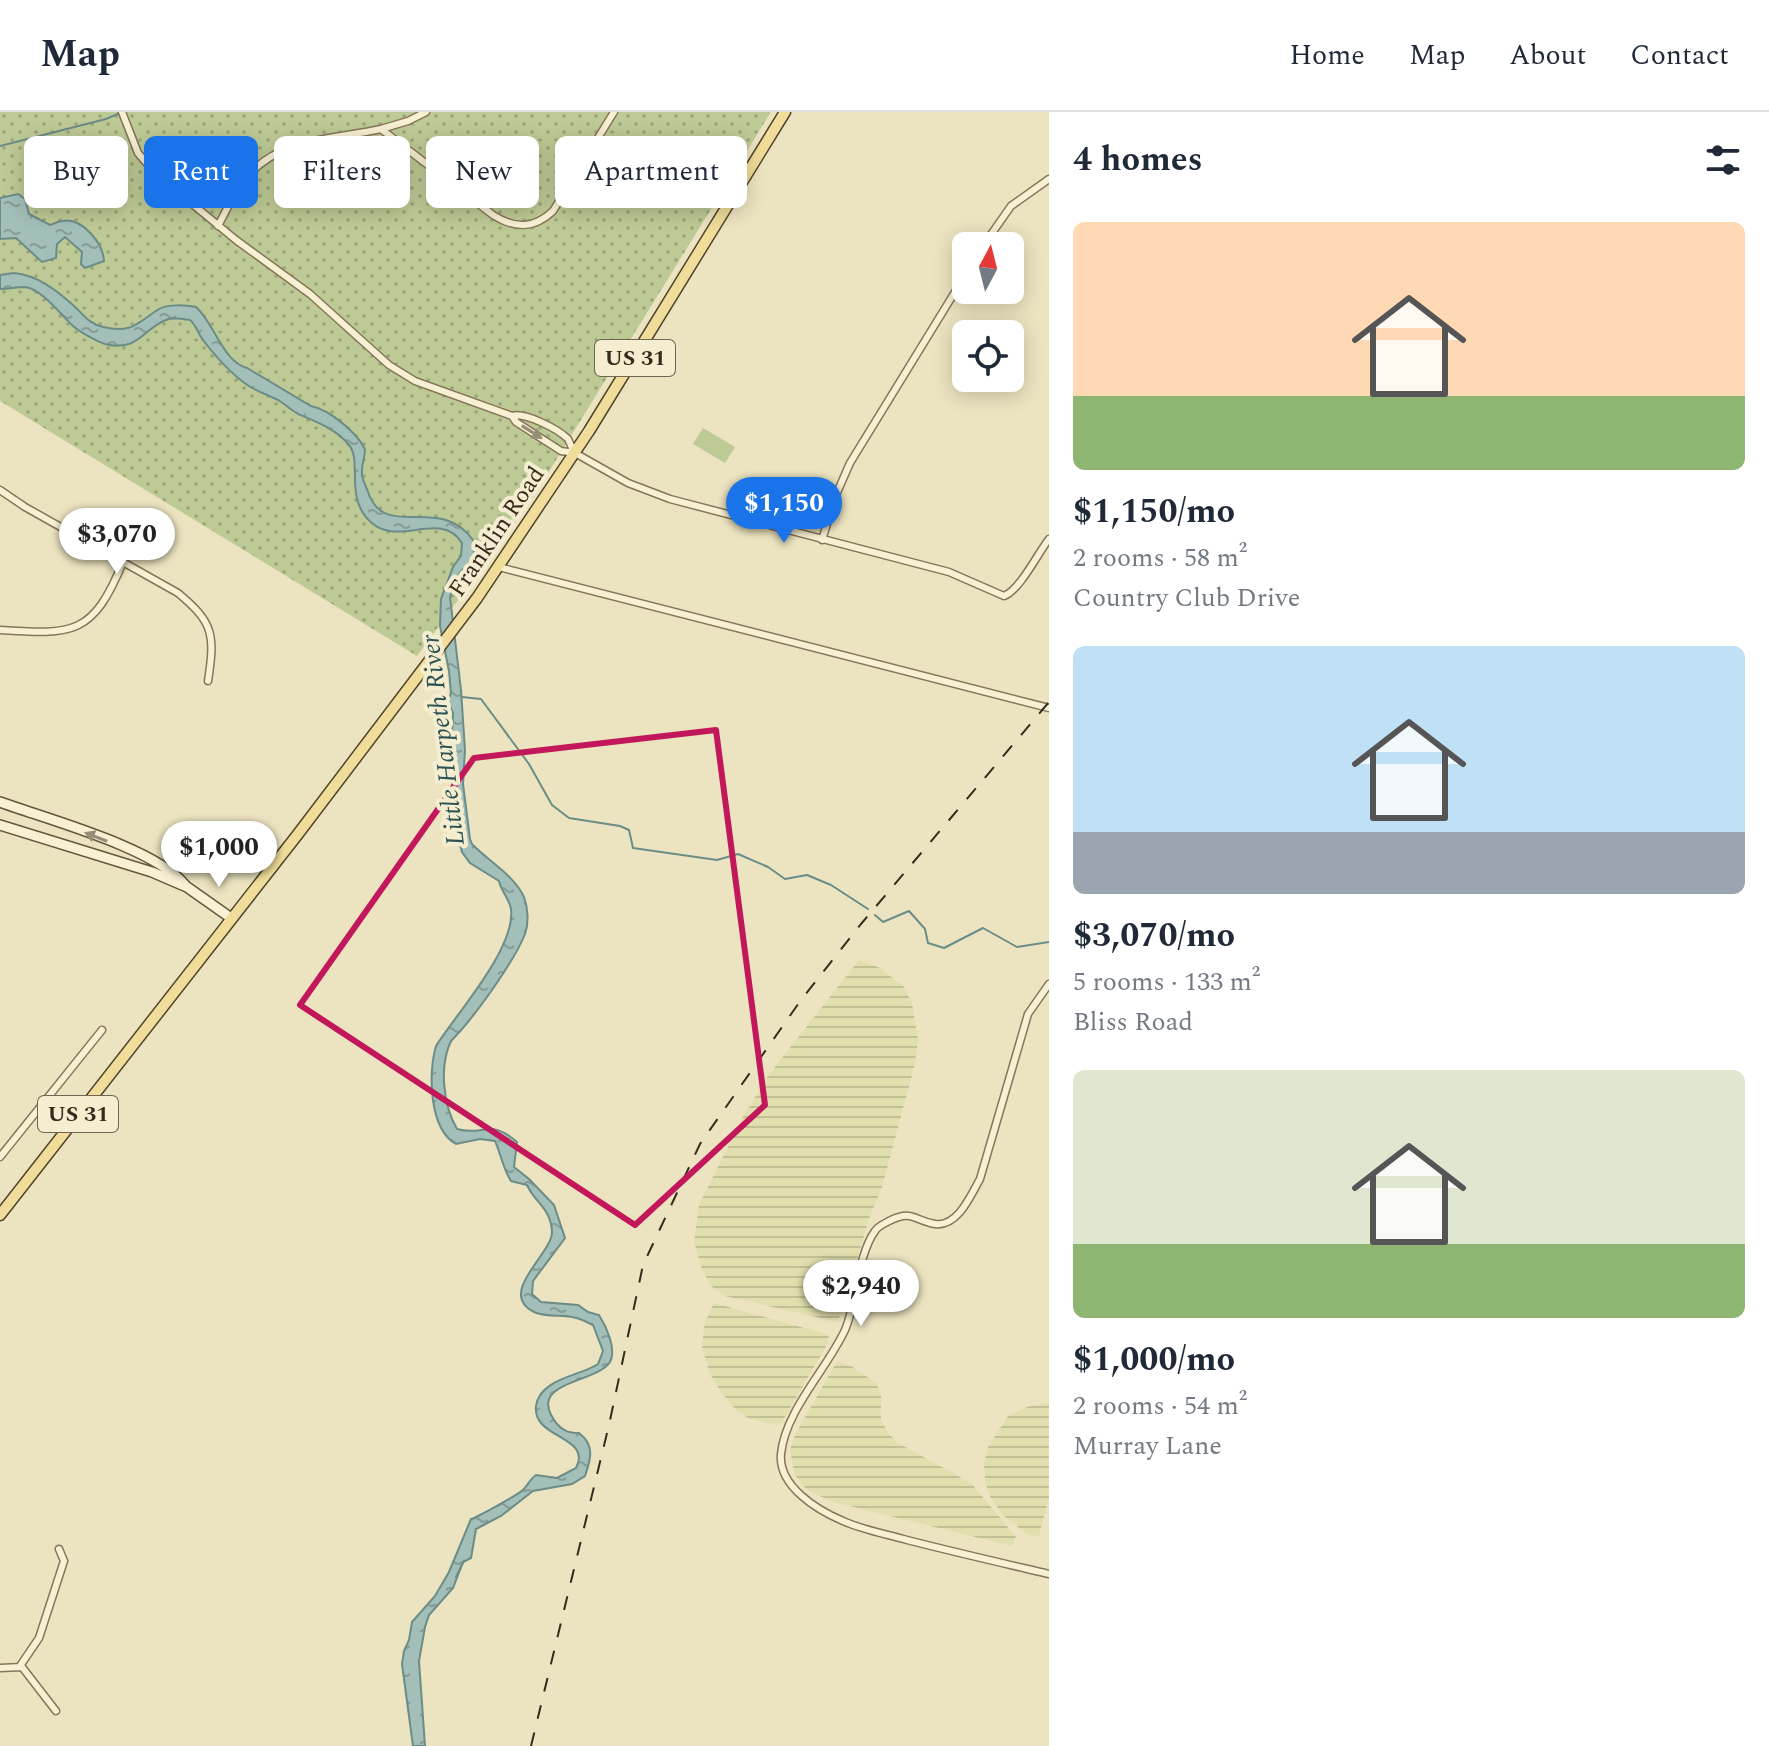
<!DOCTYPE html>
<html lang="en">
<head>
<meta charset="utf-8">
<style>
	body { margin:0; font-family:Spectral,serif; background:#f2f2f3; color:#1f2937; height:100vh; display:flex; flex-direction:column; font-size:30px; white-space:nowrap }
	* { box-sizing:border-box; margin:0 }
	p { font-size:26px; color:#747a83 }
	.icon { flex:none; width:44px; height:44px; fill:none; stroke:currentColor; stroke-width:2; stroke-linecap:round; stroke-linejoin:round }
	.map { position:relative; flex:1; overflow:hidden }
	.sheet { display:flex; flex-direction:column; background:#fff; width:720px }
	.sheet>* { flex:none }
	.top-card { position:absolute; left:24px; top:24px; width:760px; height:72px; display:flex; gap:16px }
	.needle { width:52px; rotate:7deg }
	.buttons { position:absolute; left:952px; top:120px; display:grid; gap:16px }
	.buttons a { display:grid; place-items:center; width:72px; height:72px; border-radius:12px; background:#fff; box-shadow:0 4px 20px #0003; font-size:40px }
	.price { position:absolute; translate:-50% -68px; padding:0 18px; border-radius:28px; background:#fff; color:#222; font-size:26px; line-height:52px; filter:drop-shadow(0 2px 4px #0008) }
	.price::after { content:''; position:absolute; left:50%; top:48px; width:24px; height:18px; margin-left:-12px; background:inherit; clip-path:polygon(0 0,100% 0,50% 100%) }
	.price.on { background:#1a73e8; color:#fff }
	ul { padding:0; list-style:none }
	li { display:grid; align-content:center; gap:16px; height:424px; padding:0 24px }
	li span { display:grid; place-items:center; height:248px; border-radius:12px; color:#555 }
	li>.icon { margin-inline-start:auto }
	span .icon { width:144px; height:144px; fill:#fffc; stroke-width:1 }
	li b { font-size:34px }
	h2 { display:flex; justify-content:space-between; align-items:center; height:96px; padding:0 24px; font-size:34px }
	.tag { padding:0 28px; border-radius:12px; background:#fff; box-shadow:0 4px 20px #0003; font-size:28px; line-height:72px }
	.tag.on { background:#1a73e8; color:#fff }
	header { display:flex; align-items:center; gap:48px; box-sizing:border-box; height:112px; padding:0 40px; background:#fff; border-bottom:2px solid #e0e1e3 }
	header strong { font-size:38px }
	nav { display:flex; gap:44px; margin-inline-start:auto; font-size:28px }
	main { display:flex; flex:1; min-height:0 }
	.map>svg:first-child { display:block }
</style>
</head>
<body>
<header>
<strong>Map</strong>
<nav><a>Home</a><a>Map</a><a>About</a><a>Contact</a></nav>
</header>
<main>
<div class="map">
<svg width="1049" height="1634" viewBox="0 0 1049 1634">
	<defs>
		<pattern id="farmland-rules" width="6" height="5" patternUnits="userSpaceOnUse" patternTransform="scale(2)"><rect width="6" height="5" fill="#e2dfae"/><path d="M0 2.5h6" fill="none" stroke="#c2c095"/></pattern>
		<pattern id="grass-dots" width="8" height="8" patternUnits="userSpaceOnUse" patternTransform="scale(2)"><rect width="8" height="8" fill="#beca95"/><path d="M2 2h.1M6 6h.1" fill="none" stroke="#9ba479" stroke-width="1.8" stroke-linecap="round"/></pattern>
		<pattern id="water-ripples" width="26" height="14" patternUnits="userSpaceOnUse" patternTransform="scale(2)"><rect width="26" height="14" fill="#a3bfb9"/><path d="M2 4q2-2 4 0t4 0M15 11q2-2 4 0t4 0" fill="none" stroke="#869b96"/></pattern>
	</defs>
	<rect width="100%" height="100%" fill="#ece4c0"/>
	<path fill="url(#farmland-rules)" d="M859,848L880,856L903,874L912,891L918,928L915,952L882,1075L870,1104L838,1210L725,1184L711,1174L702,1157L694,1130L699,1093L743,1005L767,965Z
		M714,1191L829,1223L828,1231L782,1310L776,1313L748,1306L736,1298L721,1280L710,1262L702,1236L703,1224L705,1210Z
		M837,1249L853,1255L876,1271L881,1282V1308L888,1321L898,1331L971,1371L1016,1425L1012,1434L833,1390L807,1378L795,1363L790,1338L795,1323Z
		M1049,1290V1385L1039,1424L1028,1423L1003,1403L990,1385L985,1369L984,1351L988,1335L1008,1304L1027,1295Z"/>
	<path fill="url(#grass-dots)" d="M0,0H771L532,387L417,544L0,289Z"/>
	<path fill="#beca95" d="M703,316L735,335L725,351L693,332Z"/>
	<path fill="url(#water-ripples)" stroke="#6b8c87" stroke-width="2" d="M18,82L25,87L29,102L50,113C54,112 58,109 62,109C82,105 103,131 104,149L85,156L81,152L82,140L65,125L57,132L56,146L42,150L16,126L0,127V86Z
		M14,161C37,163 56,178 73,193C83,202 89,212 103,215C132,222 137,211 159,197C168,192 186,193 196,195C215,212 223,250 247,256L311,294C330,298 356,320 365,337C365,346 361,354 362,362C362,368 366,374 368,380C385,430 439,381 473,428L474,444L472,453L462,458L457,466L450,485L461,578L465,638L463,672L470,727L472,732C488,749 514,763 524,785C528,796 529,811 525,822C514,850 473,907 451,929C439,954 443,993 457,1017C484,1025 488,1005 517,1030L514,1055L529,1067L554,1093L565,1126L533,1169L532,1182L541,1190L578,1193L588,1200L599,1203C606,1214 617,1237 610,1250C596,1272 523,1269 557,1312C563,1319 569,1321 579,1321C595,1333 591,1347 585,1364L572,1372L533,1379L501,1404L476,1417L471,1446L463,1450L453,1476L429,1503L425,1515L419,1549L425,1634H413L402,1552L404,1539L409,1528L412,1510L435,1484L449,1460L471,1407C476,1406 519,1382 523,1378C528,1373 530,1367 536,1363L557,1366L576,1356C593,1324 532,1327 536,1294C540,1266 581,1264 598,1252L603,1239L593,1213C588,1211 582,1207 576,1206C563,1202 547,1206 534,1200C496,1181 553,1141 552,1120C551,1096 535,1091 527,1073L511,1069C503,1057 501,1042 495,1029L480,1027L456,1032C429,1017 428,961 436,934C456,902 516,836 511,797C510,788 501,779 499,769L470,751L462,740L453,707L451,639L453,601L448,590L451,581L449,559L440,514L441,487L453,455L461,444L462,431C441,398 401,434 373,412C343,388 363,350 349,333C336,317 317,310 298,302C291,298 285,292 278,288C268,283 255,279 246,272C229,260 216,245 203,228C198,222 197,214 190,208C182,207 174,205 166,208C145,215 138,241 105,232C96,229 80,220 73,214C61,203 42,177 25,175C17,175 8,177 0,177V163Z"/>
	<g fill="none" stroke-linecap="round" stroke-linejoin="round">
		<path stroke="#6b8c87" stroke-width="2" d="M0,34L106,7L120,1
			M462,585L481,587L529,652L552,693L569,706L620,714L629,718L633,736L717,748L738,742L768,755L785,767L807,763L831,773L868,797
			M875,803L883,810L909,799L925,817L928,831L944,836L983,816L1017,835L1049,830
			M456,1465L464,1449"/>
		<defs>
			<path id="street" d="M122,0L138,41L156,62L236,128L310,182L389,253L415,269L512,304
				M426,0L408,9L381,17L493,103C515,117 534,117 553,99L614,0
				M218,114C226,99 233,83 243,70C276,25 331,28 381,17
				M983,134L1011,94L1049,67
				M574,340C573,338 569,329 568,327C558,317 525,300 512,304L516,310L561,339L575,341L628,371L670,387L949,460L1004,484C1020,478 1038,441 1049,427
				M0,378L25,395L178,481C214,511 215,523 208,569
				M822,428L836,383L850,351L966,162
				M499,455L1049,596
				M0,518C74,523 93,523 123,450
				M1049,872L1028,902L980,1067C971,1083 958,1115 935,1112C914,1109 913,1097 889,1109C884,1112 878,1114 875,1119C857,1144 857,1191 845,1218C827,1257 785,1299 781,1342C778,1374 817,1398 843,1409C863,1418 886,1422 907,1428C954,1440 1002,1451 1049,1462
				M0,1045L102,918
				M20,1554L39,1526L64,1449L59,1437
				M0,1556L22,1555L56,1599"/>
			<path id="secondary" d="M0,690C46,707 156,736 185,773
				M0,713L152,760L187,775L231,806"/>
			<path id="primary" d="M0,1103L298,722L477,486L589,319L785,0"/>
		</defs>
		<use href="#street" stroke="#857559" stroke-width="9"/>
		<use href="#secondary" stroke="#66563c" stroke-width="12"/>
		<use href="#primary" stroke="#52432d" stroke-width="13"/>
		<use href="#street" stroke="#f7f0d3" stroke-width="6"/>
		<use href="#secondary" stroke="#f7f0d3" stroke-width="9"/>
		<use href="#primary" stroke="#efdd99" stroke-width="10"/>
		<path stroke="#352b1d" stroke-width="2" stroke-dasharray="14 14" stroke-linecap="butt" d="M531,1634L609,1313L643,1153L700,1032L801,888L861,812L1049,590"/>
	</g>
	<defs><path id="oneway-solid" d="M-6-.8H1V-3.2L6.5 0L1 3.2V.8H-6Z" transform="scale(2)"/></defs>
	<g fill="#968e78">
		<use href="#oneway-solid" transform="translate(532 320) rotate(32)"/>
		<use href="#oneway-solid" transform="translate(96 725) rotate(-159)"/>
	</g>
	<path fill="none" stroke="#c2185b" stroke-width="6" stroke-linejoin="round" d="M716,618L765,993L635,1113L300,893L474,646Z"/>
	<g text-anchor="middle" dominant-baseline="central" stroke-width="8" stroke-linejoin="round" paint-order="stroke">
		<g fill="#f4edd0" stroke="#6e6553" stroke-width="2">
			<rect x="595" y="228" width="80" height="36" rx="6"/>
			<rect x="38" y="984" width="80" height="36" rx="6"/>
		</g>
		<g font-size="22" font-weight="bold" fill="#352b1d">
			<text x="635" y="246">US 31</text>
			<text x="78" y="1002">US 31</text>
		</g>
		<g font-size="24" fill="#352b1d" stroke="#f4edd0">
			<text transform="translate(497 420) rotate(-56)">Franklin Road</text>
		</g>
		<g font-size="26" font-style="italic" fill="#2c5354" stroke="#f4edd0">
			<text transform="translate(443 628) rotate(-97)">Little Harpeth River</text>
		</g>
	</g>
</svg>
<div class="buttons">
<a><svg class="needle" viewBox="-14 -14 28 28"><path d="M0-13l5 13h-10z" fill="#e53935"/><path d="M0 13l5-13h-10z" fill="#747a83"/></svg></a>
<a><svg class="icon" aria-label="locate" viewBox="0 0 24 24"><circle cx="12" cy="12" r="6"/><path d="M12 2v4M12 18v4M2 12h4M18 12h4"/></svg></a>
</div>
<b class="price on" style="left:784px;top:433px">$1,150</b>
<b class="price" style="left:117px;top:464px">$3,070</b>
<b class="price" style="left:219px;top:777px">$1,000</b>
<b class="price" style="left:861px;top:1216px">$2,940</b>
<div class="top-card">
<a class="tag">Buy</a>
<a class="tag on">Rent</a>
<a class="tag">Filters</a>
<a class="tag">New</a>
<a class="tag">Apartment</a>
</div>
</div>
<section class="sheet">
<h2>4 homes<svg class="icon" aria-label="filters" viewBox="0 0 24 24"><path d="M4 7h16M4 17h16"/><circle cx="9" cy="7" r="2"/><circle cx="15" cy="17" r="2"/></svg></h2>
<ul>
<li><span style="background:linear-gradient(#ffd9b3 70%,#8fb573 0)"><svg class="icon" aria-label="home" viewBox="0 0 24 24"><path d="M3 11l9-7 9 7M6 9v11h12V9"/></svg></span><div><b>$1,150/mo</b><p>2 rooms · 58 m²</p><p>Country Club Drive</p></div></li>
<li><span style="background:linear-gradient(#bfe0f5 75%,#9aa5b1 0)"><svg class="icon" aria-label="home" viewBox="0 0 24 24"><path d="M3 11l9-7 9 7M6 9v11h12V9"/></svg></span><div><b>$3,070/mo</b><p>5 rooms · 133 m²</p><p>Bliss Road</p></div></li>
<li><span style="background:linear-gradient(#dfe7d0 70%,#8fb573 0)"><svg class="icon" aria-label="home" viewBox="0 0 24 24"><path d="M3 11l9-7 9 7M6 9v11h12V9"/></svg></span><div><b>$1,000/mo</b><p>2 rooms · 54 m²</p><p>Murray Lane</p></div></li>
</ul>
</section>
</main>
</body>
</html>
